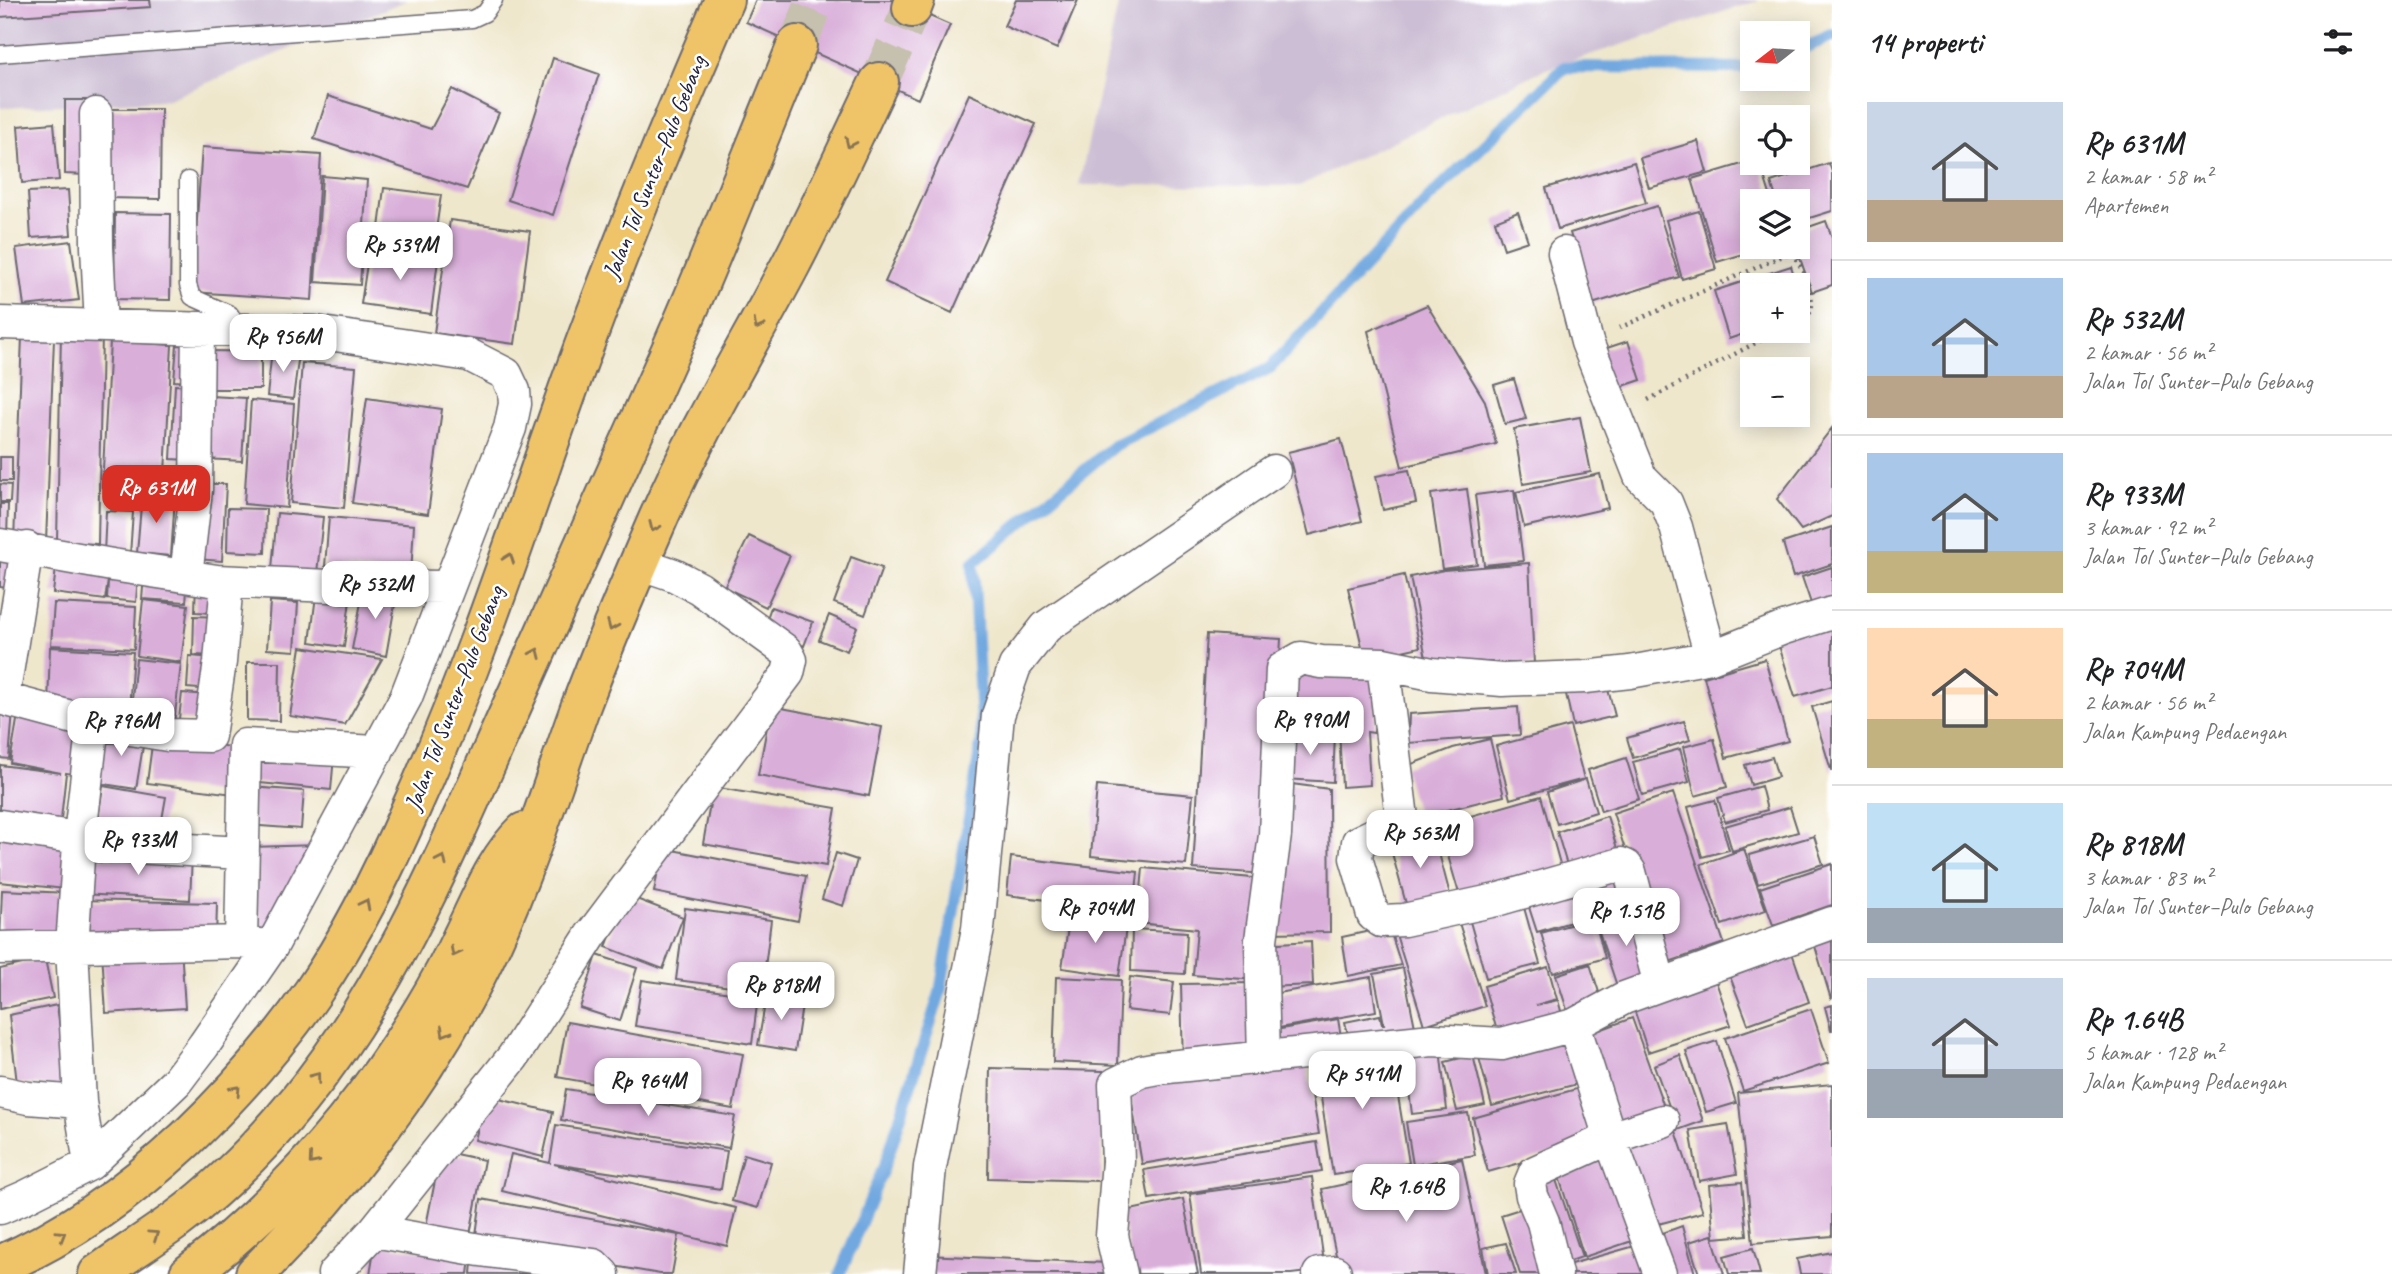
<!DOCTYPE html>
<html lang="id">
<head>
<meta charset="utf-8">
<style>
	body { margin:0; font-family:Caveat,sans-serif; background:#f2f2f2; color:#202124; height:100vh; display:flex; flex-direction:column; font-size:26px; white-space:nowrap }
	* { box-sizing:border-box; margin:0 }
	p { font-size:23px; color:#757577 }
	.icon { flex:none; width:38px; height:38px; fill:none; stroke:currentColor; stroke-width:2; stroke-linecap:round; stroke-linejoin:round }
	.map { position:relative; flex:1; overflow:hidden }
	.sheet { display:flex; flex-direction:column; background:#fff; width:560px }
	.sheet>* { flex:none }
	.needle { width:46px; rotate:253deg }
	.controls { position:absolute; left:1740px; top:21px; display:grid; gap:14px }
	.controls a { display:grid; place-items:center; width:70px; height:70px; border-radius:0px; background:#fff; box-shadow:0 4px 18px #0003; font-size:35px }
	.price { position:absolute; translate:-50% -60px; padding:0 16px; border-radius:14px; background:#fff; color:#222; font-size:23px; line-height:46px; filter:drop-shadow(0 2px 4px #0008) }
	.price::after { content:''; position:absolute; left:50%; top:42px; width:21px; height:16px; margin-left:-10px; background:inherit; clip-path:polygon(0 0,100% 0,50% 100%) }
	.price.current { background:#d93025; color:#fff }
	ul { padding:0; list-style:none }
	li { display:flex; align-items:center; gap:21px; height:175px; padding:0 35px }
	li+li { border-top:2px solid #e0e0e0 }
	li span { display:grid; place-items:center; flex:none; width:196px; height:140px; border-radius:0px; color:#555 }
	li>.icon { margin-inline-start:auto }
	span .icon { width:84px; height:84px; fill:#fffc; stroke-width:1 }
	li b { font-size:30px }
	h2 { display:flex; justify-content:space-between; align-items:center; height:84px; padding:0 35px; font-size:30px }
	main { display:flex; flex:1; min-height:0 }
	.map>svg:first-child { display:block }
</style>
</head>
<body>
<main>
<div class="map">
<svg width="1832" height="1274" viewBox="0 0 1832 1274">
	<rect width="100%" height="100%" fill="#fff"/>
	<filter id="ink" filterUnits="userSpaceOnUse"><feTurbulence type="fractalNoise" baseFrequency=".0143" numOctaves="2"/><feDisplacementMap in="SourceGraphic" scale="14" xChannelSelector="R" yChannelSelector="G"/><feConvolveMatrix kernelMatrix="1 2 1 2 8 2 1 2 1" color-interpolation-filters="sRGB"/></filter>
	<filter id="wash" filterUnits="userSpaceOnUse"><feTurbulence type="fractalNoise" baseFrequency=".00686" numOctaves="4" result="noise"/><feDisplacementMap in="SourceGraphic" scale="28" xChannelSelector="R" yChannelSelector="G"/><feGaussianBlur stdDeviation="1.57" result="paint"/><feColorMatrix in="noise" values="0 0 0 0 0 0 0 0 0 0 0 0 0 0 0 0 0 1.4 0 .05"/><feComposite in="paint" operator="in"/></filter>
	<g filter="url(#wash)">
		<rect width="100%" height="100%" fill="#efe7cc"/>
		<path fill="#ccbed4" d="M0,0H407L166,100L0,108Z
			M1119,0H1760L1543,70L1299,186L1079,185Z"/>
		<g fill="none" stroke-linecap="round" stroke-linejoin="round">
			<path stroke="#71a8e0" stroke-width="12" d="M1797,51L1832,36
				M840,1274L887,1159L940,993L982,740L973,563L1115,445L1270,368L1427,200L1565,67L1752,68"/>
		</g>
		<g id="blocks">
			<path fill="#d9aed9" d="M0,0H150L151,7L0,17Z
				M756,0H893L950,25L918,99L746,22Z
				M1016,0H1078L1057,49L1004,26Z
				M553,58L599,74L553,215L508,200Z
				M452,89L499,113L467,189L314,139L328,96L431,129Z
				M969,94L1036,124L952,313L885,282Z
				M65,100H86V175L65,174Z
				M108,109H161L160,199L107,198Z
				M54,123L59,180L22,183L18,126Z
				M1698,141L1707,172L1649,188L1640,158Z
				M202,147L321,155L312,300L192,292Z
				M1752,161L1760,163L1772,201H1752V247H1767L1717,262L1692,179Z
				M1634,162L1646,203L1558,229L1546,188Z
				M1829,163L1832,172V211L1797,222V201H1777L1771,182Z
				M322,176L367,180L360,285L315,282Z
				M384,188L441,195L433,251L377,244Z
				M68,190L71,235L31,238L28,192Z
				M1657,206L1679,277L1592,304L1570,233Z
				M1699,211L1716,269L1682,279L1666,220Z
				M1518,212L1528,241L1504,249L1495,221Z
				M115,213L171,214L170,300L114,299Z
				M450,220L530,231L515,344L434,333Z
				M1826,221L1832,238V285L1812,292L1796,247L1797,231Z
				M71,241L79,300L24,306L16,248Z
				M369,250L438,260L431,314L361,304Z
				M1791,266L1797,285H1752V331L1729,339L1714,291Z
				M1797,288L1806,314L1797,317Z
				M1427,305L1485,401L1496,444L1402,467L1368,331Z
				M61,333L102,334L98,544L57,542Z
				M22,337L54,339L46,542L14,541Z
				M110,341L172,345L164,491L102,487Z
				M1628,341L1641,380L1611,390L1598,351Z
				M177,345L193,346L189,382L174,381Z
				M272,350L299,353L293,399L267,396Z
				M213,351L261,352V389H212Z
				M302,363L356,367L344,508L291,503Z
				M1514,379L1526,419L1505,424L1494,385Z
				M175,385L192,386L187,460L171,459Z
				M210,396L246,398L242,461L206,459Z
				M367,398L442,409L428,514L352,503Z
				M251,400L294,404L287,508L244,504Z
				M1580,417L1591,472L1523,484L1514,429Z
				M1832,428V516L1801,530L1777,499Z
				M1341,439L1362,521L1309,535L1288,452Z
				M0,457H12V481H0Z
				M1409,470L1416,503L1383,510L1376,476Z
				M1600,474L1608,508L1524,527L1516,492Z
				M0,484L11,485L10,502H0Z
				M204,484H226L222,561L196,559Z
				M1467,489L1477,564L1442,569L1431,494Z
				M1514,490L1523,561L1484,565L1475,495Z
				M142,494L175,497L171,556L137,553Z
				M0,504H8L7,538H0Z
				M228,508L266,509L265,553L227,551Z
				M106,511L133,512L130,555L104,553Z
				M277,513L323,517L317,573L272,569Z
				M329,517L414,525L411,574L325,566Z
				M1832,527V564L1793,577L1783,543Z
				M749,536L790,556L766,607L724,587Z
				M0,552L19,555L13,589L0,587Z
				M851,557L882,568L865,615L834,603Z
				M57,560L138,573L136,602L107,599L108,581L105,600L53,593Z
				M1529,563L1534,664L1462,661L1428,668L1410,577L1444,570Z
				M1832,567V610L1815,615L1802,577Z
				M1404,575L1420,647L1365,659L1348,588Z
				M144,576L188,579L186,602L142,599Z
				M196,580L218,581L217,613L195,612Z
				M364,587L397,593L386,656L352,649Z
				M317,588L351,592L344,647L310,642Z
				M143,600L188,605L181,662L137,656Z
				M270,601L298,603L295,651L267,649Z
				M54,603L136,607L134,649L51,645Z
				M771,607L813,622L804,646L763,630Z
				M829,615L857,627L847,651L819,640Z
				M194,616L220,617L218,656L193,655Z
				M1832,618V686L1795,697L1776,636Z
				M1207,634L1281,639L1267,874L1193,869Z
				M50,647L133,652L129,710L48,706Z
				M301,647L382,659L345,725L290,716Z
				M189,656L214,658L212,690L187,688Z
				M136,659L181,664L174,723L130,719Z
				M1765,659L1788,741L1726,758L1704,677Z
				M247,662H280L279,721L247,720Z
				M1380,669L1374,733L1367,732L1370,785L1342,787L1339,729L1289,724L1295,670Z
				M1605,678L1615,716L1573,726L1564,685Z
				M182,693L210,695L209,722L179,719Z
				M1832,701V770H1831L1812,707Z
				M771,706L882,727L869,796L758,775Z
				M1518,707L1520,735L1408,743L1409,714Z
				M19,708L90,724L85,776L66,773L61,819L0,812V765L61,773L10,763Z
				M0,710L13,711L9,759L0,758Z
				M1684,721L1690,740L1633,758L1627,738Z
				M1570,726L1584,779L1510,799L1496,746Z
				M106,727L145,734L136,789L97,783Z
				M1287,732L1335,734L1333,782L1285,779Z
				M153,737L239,748L233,794L147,783Z
				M1490,739L1504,796L1418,817L1404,767L1453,748Z
				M1714,739L1727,787L1695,796L1683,747Z
				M253,748L334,756L331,790L250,782Z
				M1680,749L1689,782L1642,795L1633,762Z
				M1772,757L1778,777L1751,785L1745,765Z
				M1626,758L1639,799L1601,811L1588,770Z
				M1586,779L1596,812L1557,824L1547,792Z
				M1284,783L1329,789L1330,932L1266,933Z
				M103,786L166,797L157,848L95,837Z
				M1097,786L1193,795L1186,865L1091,856Z
				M1761,786L1767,810L1725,822L1718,798Z
				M250,787L304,791L301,829L247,825Z
				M713,787L836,808L826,866L703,844Z
				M1673,793L1724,943L1663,964L1613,813Z
				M1541,796L1564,878L1463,907L1439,825Z
				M1715,800L1729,850L1702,857L1688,807Z
				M1790,807L1798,832L1732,851L1725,826Z
				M1607,816L1620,858L1570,875L1557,832Z
				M1431,823L1453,906L1410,918L1387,835Z
				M0,832L70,840L65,889L0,882Z
				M1814,836L1823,864L1758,884L1749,855Z
				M318,845L276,936L244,935L250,847Z
				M662,848L806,876L798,921L654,892Z
				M1744,849L1766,910L1722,925L1701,864Z
				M836,853L857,860L843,906L822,899Z
				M192,856L190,900L81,894L83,858Z
				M1011,857L1138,872L1134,911L1007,895Z
				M1832,864V905L1773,925L1760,888Z
				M1624,866L1635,903L1537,932L1525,895Z
				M1143,868L1263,879L1255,980L1193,975L1197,929L1138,923Z
				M2,890L68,893L65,936L0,941Z
				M626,895L683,917L663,969L606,947Z
				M1521,897L1540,964L1486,978L1467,911Z
				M78,900L217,903L216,941L77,938Z
				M1634,907L1656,976L1618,989L1595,920Z
				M685,908L771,920L762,991L676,980Z
				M1455,910L1485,1006L1424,1025L1394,928Z
				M1070,914L1127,921L1119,976L1062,968Z
				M1594,918L1605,958L1553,973L1541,933Z
				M1389,927L1401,965L1348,976L1342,937Z
				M1832,927V998L1831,999L1811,933Z
				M1132,929L1187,932L1185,974L1131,971Z
				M1311,941L1313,985L1265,987L1263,944Z
				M181,947L185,1008L106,1013L102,952Z
				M1790,947L1809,1002L1748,1024L1728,971Z
				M597,955L637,968L620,1021L580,1008Z
				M45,959L53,998L0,1009V969Z
				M1590,964L1604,1008L1570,1019L1556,975Z
				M1548,967L1557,999L1536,1005L1558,1000L1564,1022L1500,1041L1484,986Z
				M1403,968L1417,1037L1351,1047L1345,1022L1380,1015L1382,1024H1384L1374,974Z
				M1713,973L1731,1025L1648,1052L1631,1000Z
				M1056,977L1121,980L1118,1065L1053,1062Z
				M1130,977L1174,982L1170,1015L1126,1010Z
				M1371,977L1376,1011L1273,1029L1266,995Z
				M642,980L758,997L752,1044L635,1026Z
				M1256,983V1056L1183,1066L1181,984Z
				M767,992L803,999L795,1051L758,1045Z
				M57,1005L63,1052V1087L17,1083L9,1015Z
				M1832,1005V1030H1831L1825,1007Z
				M1811,1009L1829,1063L1743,1091L1725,1038Z
				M1632,1018L1667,1115L1612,1135L1581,1037Z
				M1338,1019L1342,1043L1268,1056L1264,1032Z
				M567,1022L743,1054L733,1109L557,1077Z
				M1572,1029L1585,1082L1492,1106L1478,1054Z
				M1717,1041L1736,1103L1706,1112L1686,1051Z
				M1390,1047L1409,1163L1333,1175L1315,1059Z
				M1440,1049L1447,1110L1412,1114L1404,1053Z
				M1305,1055L1319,1134L1142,1164L1129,1086Z
				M1473,1055L1485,1105L1457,1111L1445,1062Z
				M1680,1055L1703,1121L1678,1130L1654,1065Z
				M990,1068L1103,1071L1101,1181L988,1178Z
				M1832,1084V1236L1753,1243L1738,1093Z
				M1587,1086L1602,1140L1488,1172L1473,1118Z
				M566,1089L735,1116L729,1148L561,1120Z
				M486,1096L553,1112L543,1157L475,1140Z
				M1468,1113L1475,1155L1413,1165L1406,1122Z
				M1672,1119L1703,1212L1647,1227L1617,1141Z
				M1728,1124L1737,1174L1699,1181L1690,1130Z
				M556,1125L727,1151L721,1189L554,1164L736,1208L727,1246L502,1191L511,1154L550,1163Z
				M1317,1142L1322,1171L1149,1199L1144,1170Z
				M1612,1146L1641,1238L1584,1257L1555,1164Z
				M441,1151L484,1160L469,1240L425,1231Z
				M744,1154L771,1162L758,1208L732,1201Z
				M1462,1159L1486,1274H1340L1322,1189Z
				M1553,1171L1582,1257L1562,1264L1532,1178Z
				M1312,1177L1325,1270L1291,1274H1201L1190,1194Z
				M1742,1182L1747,1235L1714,1238L1709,1185Z
				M481,1199L679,1235L672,1274H660L475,1242Z
				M1183,1199L1198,1274H1134L1121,1212Z
				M1523,1208L1544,1274H1520L1501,1215Z
				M1682,1226L1695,1274H1666L1654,1236Z
				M1712,1235L1724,1274H1699L1689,1242Z
				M1506,1243L1516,1274H1488L1483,1248Z
				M375,1244L470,1258L468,1274H370Z
				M1642,1244L1650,1274H1562L1560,1267Z
				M1753,1248L1760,1274H1729L1724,1256Z
				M1832,1252V1274H1800L1797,1259Z
				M925,1255L1108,1263V1274H924Z
				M472,1263L531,1271L530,1274H471Z"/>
		</g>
	</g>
	<g filter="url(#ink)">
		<use href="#blocks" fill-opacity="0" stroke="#6a676e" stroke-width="2"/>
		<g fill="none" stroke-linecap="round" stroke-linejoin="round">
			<path stroke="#c6c0af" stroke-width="38" stroke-dasharray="38 19" stroke-linecap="butt" d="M797,45L816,0
				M879,82L912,8"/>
			<defs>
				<path id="lane" d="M0,54L472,19L485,13L494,0
					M188,180V285L192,297L230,314L239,329"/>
				<path id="street" d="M96,114L97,247L101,326
					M1564,253L1587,342L1640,476L1666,502L1676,527L1711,657
					M0,323L315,332L469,355L506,374L514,391L515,404L510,428L406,697L272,946L204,1045L176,1082L90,1164L25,1197L0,1208
					M0,545L112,565L217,581L330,586L447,587
					M186,576L196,490L198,328
					M1383,664L1402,818L1396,824L1358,842L1356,858L1373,915L1381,921L1404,920L1496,900L1621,864L1626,866L1630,872L1660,985
					M0,698L93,723L168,735L209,736L220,662L227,582
					M3,698L27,548
					M0,826L71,837L79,844L243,853
					M241,942L245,745L377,752
					M0,948L241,942L260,945
					M1574,1025L1610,1138L1660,1274
					M1264,1058L1261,940L1275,835L1282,669L1301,658L1321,662L1383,664L1432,674L1502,680L1585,677L1630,672L1711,657L1784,628L1832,613
					M0,1092L28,1098L80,1102
					M90,1164L80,1102L72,947L79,844L93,723
					M374,1231L480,1250L594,1265L603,1274
					M334,1274L374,1231L513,1057L591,935L788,673L791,660L786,651L699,588L674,575L639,563
					M920,1274L930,1167L978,929L998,715L1015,666L1046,627L1274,471
					M1121,1274L1112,1236L1118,1161L1115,1084L1142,1071L1158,1068L1432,1040L1502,1044L1574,1025L1624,998L1832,923
					M1319,1274L1335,1272
					M1556,1274L1543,1222L1532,1196L1530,1184L1535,1172L1610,1138L1663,1121"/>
				<path id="highway" d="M912,8L915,0
					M0,1265C70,1235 130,1191 186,1139C233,1094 276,1046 313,992C353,934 384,870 412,806C474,669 520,525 570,384C617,254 669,127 724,0
					M98,1274C123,1256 150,1239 175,1221C221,1187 263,1144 299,1100C398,979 456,829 520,688C571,576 621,464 670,352C715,250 755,147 797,45
					M189,1274C284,1201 363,1110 424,1008C438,985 451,961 462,937C480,901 494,861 524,832
					M255,1274C341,1187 417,1090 474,980C519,893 547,800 580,708C604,644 631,581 658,519C696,432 746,349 790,266C822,205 850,143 879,82"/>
			</defs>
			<use href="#lane" stroke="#6a676e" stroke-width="19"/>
			<use href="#street" stroke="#6a676e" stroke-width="35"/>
			<use href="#highway" stroke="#6a676e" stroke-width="42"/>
			<path stroke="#6a676e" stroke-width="4.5" stroke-dasharray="2 5" stroke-linecap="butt" d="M1619,328L1787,254H1794C1801,266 1820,304 1808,315C1805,318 1801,319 1797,321
				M1648,400L1778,331"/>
			<use href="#lane" stroke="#fff" stroke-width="16"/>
			<use href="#street" stroke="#fff" stroke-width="32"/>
			<use href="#highway" stroke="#efc469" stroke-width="38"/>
		</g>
		<defs><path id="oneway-chevron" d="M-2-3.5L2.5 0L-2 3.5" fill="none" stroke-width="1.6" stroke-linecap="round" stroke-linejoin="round" transform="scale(1.75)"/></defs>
		<g stroke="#887352">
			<use href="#oneway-chevron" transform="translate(850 143) rotate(115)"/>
			<use href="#oneway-chevron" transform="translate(758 325) rotate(118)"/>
			<use href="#oneway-chevron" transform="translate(654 527) rotate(114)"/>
			<use href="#oneway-chevron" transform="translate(509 558) rotate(-70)"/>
			<use href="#oneway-chevron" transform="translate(612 626) rotate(113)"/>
			<use href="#oneway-chevron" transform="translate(536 653) rotate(-66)"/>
			<use href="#oneway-chevron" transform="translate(442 860) rotate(-65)"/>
			<use href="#oneway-chevron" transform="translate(365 904) rotate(-63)"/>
			<use href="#oneway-chevron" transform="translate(455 952) rotate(117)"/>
			<use href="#oneway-chevron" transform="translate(445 1032) rotate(120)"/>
			<use href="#oneway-chevron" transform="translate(316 1077) rotate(-53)"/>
			<use href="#oneway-chevron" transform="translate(236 1090) rotate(-47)"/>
			<use href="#oneway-chevron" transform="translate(313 1160) rotate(131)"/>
			<use href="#oneway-chevron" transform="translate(61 1235) rotate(-31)"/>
			<use href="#oneway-chevron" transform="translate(154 1235) rotate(-34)"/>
		</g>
	</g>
	<g text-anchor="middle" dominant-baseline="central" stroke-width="5" stroke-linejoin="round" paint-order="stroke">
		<g font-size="24" fill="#22223b" stroke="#fff">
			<text transform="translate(654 167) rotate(-68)">Jalan Tol Sunter–Pulo Gebang</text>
			<text transform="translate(454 698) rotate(-69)">Jalan Tol Sunter–Pulo Gebang</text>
		</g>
	</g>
</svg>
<div class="controls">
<a><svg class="needle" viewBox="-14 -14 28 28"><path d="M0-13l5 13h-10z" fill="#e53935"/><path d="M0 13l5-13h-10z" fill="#757577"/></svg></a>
<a><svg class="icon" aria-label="locate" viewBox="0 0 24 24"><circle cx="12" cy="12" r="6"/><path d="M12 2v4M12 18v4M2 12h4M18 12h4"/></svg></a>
<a><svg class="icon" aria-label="layers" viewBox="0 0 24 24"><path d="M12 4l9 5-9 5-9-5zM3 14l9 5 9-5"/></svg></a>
<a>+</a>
<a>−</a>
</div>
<b class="price" style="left:400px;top:282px">Rp 539M</b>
<b class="price" style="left:283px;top:374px">Rp 956M</b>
<b class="price current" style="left:156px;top:525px">Rp 631M</b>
<b class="price" style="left:375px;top:621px">Rp 532M</b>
<b class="price" style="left:1310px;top:757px">Rp 990M</b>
<b class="price" style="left:121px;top:758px">Rp 796M</b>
<b class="price" style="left:1420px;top:870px">Rp 563M</b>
<b class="price" style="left:138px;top:877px">Rp 933M</b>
<b class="price" style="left:1095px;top:945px">Rp 704M</b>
<b class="price" style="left:1626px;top:948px">Rp 1.51B</b>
<b class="price" style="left:781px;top:1022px">Rp 818M</b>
<b class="price" style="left:1362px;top:1111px">Rp 541M</b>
<b class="price" style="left:648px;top:1118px">Rp 964M</b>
<b class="price" style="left:1406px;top:1224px">Rp 1.64B</b>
</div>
<section class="sheet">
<h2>14 properti<svg class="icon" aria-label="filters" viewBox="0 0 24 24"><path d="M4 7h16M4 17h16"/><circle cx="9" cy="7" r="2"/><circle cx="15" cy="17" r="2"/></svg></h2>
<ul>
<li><span style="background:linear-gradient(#c9d6e8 70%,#b9a48a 0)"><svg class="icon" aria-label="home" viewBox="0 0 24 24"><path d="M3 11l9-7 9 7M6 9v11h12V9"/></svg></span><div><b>Rp 631M</b><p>2 kamar · 58 m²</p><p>Apartemen</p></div></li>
<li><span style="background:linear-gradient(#a9c7e8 70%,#b9a48a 0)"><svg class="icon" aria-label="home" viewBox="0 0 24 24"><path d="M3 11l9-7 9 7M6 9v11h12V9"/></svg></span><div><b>Rp 532M</b><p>2 kamar · 56 m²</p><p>Jalan Tol Sunter–Pulo Gebang</p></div></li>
<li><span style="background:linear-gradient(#a9c7e8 70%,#c2b280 0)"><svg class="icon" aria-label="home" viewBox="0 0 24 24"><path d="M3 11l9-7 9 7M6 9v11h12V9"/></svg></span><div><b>Rp 933M</b><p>3 kamar · 92 m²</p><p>Jalan Tol Sunter–Pulo Gebang</p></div></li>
<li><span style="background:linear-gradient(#ffd9b3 65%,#c2b280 0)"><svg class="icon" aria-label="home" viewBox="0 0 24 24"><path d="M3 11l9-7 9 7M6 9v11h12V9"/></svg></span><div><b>Rp 704M</b><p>2 kamar · 56 m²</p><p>Jalan Kampung Pedaengan</p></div></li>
<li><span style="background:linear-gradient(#bfe0f5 75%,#9aa5b1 0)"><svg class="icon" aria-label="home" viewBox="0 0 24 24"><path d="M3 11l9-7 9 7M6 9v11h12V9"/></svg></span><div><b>Rp 818M</b><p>3 kamar · 83 m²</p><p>Jalan Tol Sunter–Pulo Gebang</p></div></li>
<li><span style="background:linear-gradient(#c9d6e8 65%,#9aa5b1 0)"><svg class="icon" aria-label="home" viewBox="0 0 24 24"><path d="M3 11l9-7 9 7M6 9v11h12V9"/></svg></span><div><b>Rp 1.64B</b><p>5 kamar · 128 m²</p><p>Jalan Kampung Pedaengan</p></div></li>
</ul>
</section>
</main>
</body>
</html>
